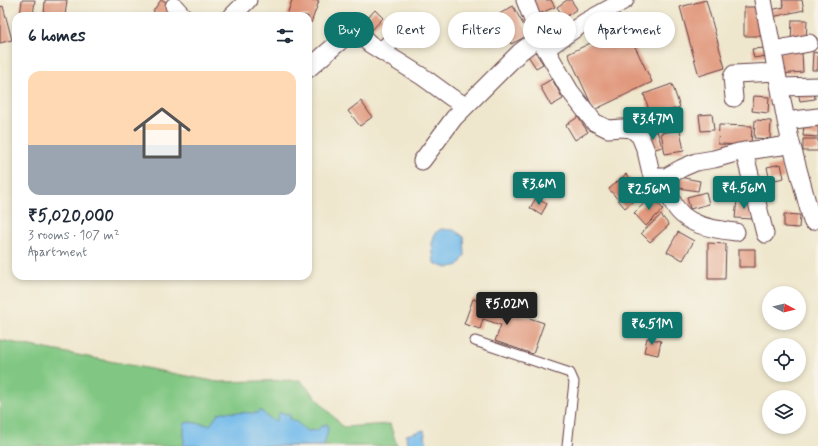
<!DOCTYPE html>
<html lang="en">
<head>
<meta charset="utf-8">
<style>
	body { margin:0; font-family:Mynerve,sans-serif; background:#f2f2f3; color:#1f2937; height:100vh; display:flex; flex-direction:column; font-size:15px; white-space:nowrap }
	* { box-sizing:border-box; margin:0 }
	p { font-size:13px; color:#747a83 }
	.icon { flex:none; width:22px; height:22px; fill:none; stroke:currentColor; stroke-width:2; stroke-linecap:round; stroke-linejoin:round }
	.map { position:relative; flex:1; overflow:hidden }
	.side { position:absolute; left:12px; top:12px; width:300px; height:268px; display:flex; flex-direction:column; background:#fff; border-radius:12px; box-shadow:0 2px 6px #0003 }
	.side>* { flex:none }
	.top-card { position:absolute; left:324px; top:12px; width:380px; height:36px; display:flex; gap:8px }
	.needle { width:26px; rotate:97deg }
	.fabs { position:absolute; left:762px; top:286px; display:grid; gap:8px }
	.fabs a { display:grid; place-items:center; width:44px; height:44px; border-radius:50%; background:#fff; box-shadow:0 2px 6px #0003; font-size:20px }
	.price { position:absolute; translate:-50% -34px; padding:0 9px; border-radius:4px; background:#0f766e; color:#fff; font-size:13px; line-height:26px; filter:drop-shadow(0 1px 2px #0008) }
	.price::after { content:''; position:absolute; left:50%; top:24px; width:12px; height:9px; margin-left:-6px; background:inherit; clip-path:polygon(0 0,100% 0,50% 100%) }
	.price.active { background:#222; color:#fff }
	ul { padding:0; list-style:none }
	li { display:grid; align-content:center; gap:8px; height:212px; padding:0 16px }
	li span { display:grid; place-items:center; height:124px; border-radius:12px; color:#555 }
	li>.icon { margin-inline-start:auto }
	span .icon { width:72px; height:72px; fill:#fffc; stroke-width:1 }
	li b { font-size:17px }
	h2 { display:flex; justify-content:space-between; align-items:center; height:48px; padding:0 16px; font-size:17px }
	.chip { padding:0 14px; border-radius:18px; background:#fff; box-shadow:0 2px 6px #0003; font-size:14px; line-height:36px }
	.chip.active { background:#0f766e; color:#fff }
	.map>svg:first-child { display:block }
</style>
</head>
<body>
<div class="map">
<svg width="818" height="446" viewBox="0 0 818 446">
	<rect width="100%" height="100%" fill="#f7f3e8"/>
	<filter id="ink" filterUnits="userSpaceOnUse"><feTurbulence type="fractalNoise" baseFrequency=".025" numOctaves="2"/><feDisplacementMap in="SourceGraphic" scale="8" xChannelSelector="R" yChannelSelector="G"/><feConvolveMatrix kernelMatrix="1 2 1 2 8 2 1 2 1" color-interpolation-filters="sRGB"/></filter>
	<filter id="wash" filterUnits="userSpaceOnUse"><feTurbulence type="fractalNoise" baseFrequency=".012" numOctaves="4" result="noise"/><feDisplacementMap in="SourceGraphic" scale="16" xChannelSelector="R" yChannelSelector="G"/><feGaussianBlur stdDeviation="0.9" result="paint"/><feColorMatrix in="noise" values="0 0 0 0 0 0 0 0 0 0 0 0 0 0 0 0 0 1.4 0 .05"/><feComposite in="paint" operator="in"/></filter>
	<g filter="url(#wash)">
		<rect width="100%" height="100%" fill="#efe7cd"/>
		<path fill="#81c783" stroke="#667357" d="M0,340L218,382L300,380L343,427L390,424L397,446H0Z"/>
		<path fill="#73bbeb" stroke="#5e6d8b" d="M441,229L454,230L464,237L465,255L459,265L447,268L434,263L432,244L435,233Z
			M259,411H262C265,416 271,420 276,421L279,413H283L290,415V419C299,422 300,426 307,431L318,430L321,426L327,424L328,430L324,446H182L184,442V424L189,422L210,425L218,414L223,412L257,413Z
			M424,430L427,446H407L406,435Z"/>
		<g id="blocks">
			<path fill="#e1997e" d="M22,0H35L33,16H20Z
				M45,0H67L65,16H44Z
				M161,0H163L175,8L169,16H160L153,11Z
				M292,0H316L319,1L311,23L308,22V16H291L287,15Z
				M535,0H551L555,7L539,14L533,1Z
				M567,0H571L577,9L564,18L557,7Z
				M706,0L725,68L699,76L680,7Z
				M782,0H802L804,10L772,17L771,10L784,7Z
				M3,6L12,40L0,43V7Z
				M513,6L529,35L511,44L496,16Z
				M744,7H763L764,36H744Z
				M375,10L383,18L371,31L363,23Z
				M792,20H807L806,43L791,42Z
				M625,26L652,82L594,110L568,54Z
				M765,48L766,56L754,58L752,49Z
				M534,50L543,64L536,68L527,54Z
				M802,51L803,72L780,74L779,52Z
				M813,52L818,53V70H812Z
				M552,79L563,99L551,106L540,86Z
				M672,84L680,107L651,117L644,94Z
				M814,90L815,99L800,101L798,92Z
				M754,96L769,97L768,113L752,111Z
				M361,101L372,117L360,126L348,111Z
				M712,114L714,130L701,131L699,115Z
				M578,117L588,132L575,140L566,125Z
				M755,120L771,121L770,139L754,138Z
				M804,124L818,125V137L803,136Z
				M719,125L752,126L751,145L718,144Z
				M680,130L684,151L665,154L661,133Z
				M657,131L662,147L649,151L645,135Z
				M803,139H818V151H803Z
				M781,164L784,178L770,181L767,167Z
				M626,174L643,193L625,208L609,189Z
				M674,176L700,181L698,191L672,187Z
				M747,179L749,198L727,200L725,182Z
				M706,192L709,204L690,209L687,197Z
				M652,196L663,209L646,226L634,213Z
				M536,198L547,204L541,215L530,208Z
				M737,200L754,202L752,219L735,218Z
				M784,214L800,215L799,228L784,227Z
				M661,215L669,225L650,242L641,233Z
				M678,232L694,241L683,260L667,252Z
				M708,243L726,244L725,279H708Z
				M739,249H755V267H739Z
				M473,299L544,323L533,354L495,341L501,325L483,319L480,329L464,324Z
				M649,314L664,316L662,329L648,327Z
				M647,338L661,341L658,355L644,352Z"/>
		</g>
	</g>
	<g filter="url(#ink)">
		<use href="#blocks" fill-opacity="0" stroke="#633d43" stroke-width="1"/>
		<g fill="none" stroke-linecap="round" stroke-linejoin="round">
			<defs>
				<path id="service" d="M475,341L570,373L574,382L567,446"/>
				<path id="minor" d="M525,0L541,41L570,91L594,122L608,129L622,128L632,129L640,136L646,151L651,173L657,177H666L682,168L696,162L714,159L739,152L782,146L791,143L786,121L763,0
					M174,6L183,16
					M232,16L248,0
					M546,49L585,22L625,0
					M773,50L809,43
					M381,51L403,31
					M308,69L354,29L370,44L423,77L452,98L466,106L520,52L533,42L540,38
					M780,87L818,86
					M734,98L732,77L734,74L777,72
					M786,121L818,117
					M791,143L812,221
					M744,151L765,234
					M422,161L454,118L466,106
					M666,177C667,185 668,194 672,201C684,226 712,229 736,232"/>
			</defs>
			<use href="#service" stroke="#633d43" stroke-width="11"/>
			<use href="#minor" stroke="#633d43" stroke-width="19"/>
			<use href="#service" stroke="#fff" stroke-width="9"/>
			<use href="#minor" stroke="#fff" stroke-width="17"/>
		</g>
	</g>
</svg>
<div class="fabs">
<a><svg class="needle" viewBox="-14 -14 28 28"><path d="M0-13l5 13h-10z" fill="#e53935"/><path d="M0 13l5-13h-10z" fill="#747a83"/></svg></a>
<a><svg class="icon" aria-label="locate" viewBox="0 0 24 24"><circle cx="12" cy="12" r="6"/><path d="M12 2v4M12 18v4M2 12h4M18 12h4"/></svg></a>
<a><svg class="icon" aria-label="layers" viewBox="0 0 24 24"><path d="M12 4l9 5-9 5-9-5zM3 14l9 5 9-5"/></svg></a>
</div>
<b class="price" style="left:653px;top:141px">₹3.47M</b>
<b class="price" style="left:539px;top:206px">₹3.6M</b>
<b class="price" style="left:744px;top:210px">₹4.56M</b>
<b class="price" style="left:649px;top:211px">₹2.56M</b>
<b class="price active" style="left:507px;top:326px">₹5.02M</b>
<b class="price" style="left:652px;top:346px">₹6.51M</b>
<div class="top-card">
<a class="chip active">Buy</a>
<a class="chip">Rent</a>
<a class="chip">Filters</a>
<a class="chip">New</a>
<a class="chip">Apartment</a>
</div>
<section class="side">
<h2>6 homes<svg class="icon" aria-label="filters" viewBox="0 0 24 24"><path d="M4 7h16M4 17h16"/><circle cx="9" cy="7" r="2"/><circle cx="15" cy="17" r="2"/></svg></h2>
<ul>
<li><span style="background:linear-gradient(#ffd9b3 60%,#9aa5b1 0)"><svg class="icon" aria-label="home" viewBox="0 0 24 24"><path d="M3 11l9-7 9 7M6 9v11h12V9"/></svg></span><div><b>₹5,020,000</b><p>3 rooms · 107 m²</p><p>Apartment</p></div></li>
</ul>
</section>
</div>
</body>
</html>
